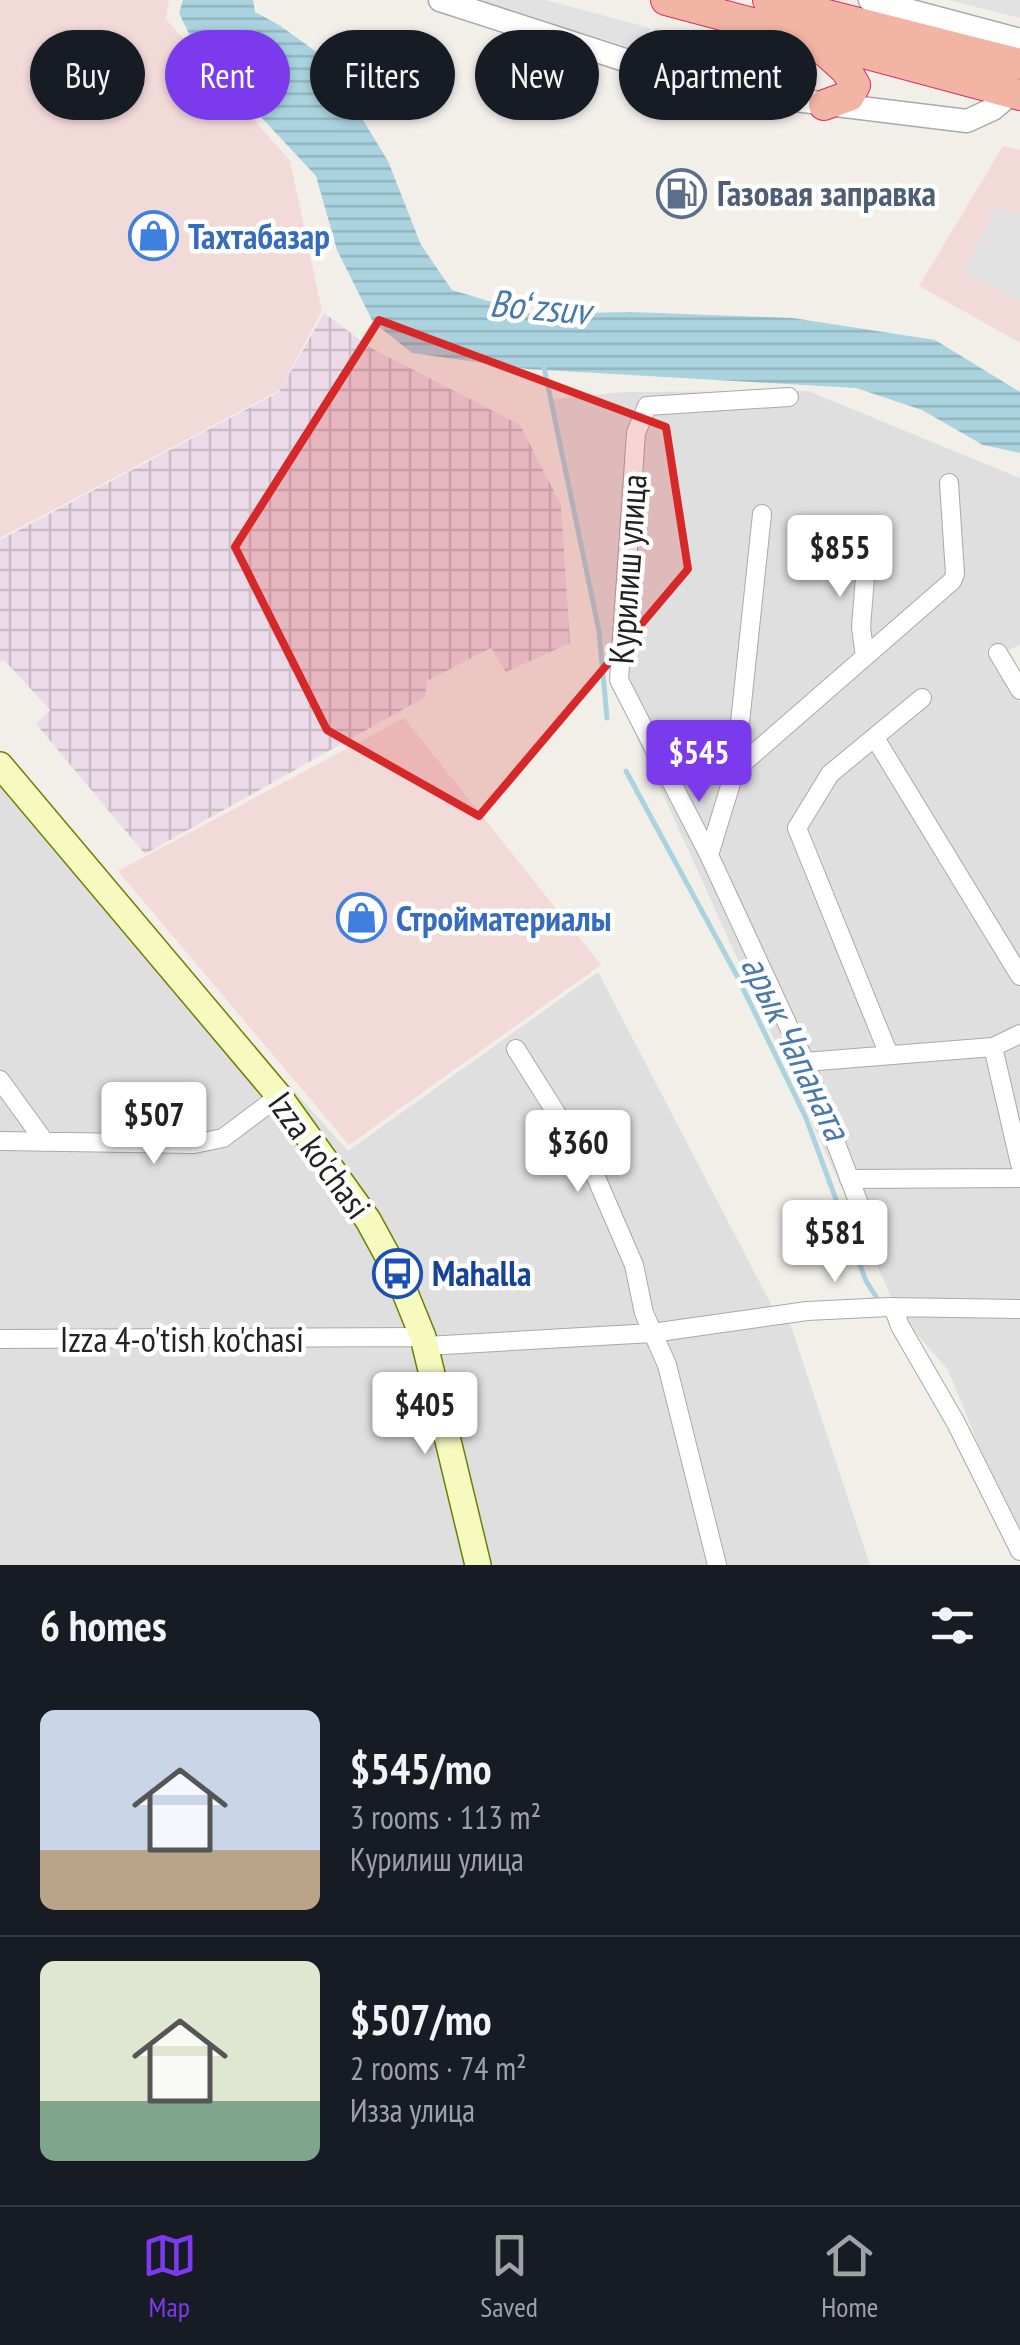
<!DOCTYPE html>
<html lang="en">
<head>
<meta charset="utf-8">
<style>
	body { margin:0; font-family:"PT Sans Narrow",sans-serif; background:#242831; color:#f1f3f6; height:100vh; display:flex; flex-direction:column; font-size:38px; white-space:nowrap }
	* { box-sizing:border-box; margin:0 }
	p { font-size:32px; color:#9ea1a6 }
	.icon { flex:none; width:55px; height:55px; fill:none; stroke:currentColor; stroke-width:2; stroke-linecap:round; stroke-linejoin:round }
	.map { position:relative; height:1565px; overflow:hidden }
	.details { display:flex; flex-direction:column; background:#171b24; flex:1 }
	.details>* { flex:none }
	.top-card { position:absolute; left:30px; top:30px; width:960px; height:90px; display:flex; gap:20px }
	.price { position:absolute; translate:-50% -85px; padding:0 22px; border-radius:10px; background:#fff; color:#222; font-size:32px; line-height:65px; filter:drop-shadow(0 2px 5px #0008) }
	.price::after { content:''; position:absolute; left:50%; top:60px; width:30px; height:22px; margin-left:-15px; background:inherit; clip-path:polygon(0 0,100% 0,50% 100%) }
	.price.current { background:#7c3aed; color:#fff }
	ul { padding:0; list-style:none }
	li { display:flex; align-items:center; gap:30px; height:250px; padding:0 40px }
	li+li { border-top:2px solid #363941 }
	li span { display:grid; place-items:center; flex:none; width:280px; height:200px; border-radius:15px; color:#555 }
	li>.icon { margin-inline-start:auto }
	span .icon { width:120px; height:120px; fill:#fffc; stroke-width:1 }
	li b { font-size:42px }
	h2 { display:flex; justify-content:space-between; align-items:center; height:120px; padding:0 40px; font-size:42px }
	.tag { padding:0 35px; border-radius:45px; background:#171b24; box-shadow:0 2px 8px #0004; font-size:35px; line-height:90px }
	.tag.current { background:#7c3aed; color:#fff }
	.tab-bar { display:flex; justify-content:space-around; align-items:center; height:140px; border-top:2px solid #363941; background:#171b24; font-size:28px; color:#9ea1a6 }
	.tab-bar a { display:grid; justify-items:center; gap:5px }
	.tab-bar .current { color:#7c3aed }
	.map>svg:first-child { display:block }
</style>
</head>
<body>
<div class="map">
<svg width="1020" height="1565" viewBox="0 0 1020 1565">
	<defs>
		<pattern id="industrial-grid" width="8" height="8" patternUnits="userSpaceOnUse" patternTransform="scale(2.5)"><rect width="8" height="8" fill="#ebdbe8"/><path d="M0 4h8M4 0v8" fill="none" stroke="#c9bcc7"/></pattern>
		<pattern id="water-rules" width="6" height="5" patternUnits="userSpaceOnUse" patternTransform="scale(2.5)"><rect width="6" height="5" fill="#aad3df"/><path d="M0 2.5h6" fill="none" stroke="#92b5bf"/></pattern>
	</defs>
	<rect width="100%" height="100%" fill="#f2efe9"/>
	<path fill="#e0dfdf" d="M808,391L1020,478V644L994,659L1020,703V1547L948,1370L898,1312L611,680L553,399L625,392Z
		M0,764L348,1151L598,972L772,1306L785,1308L870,1565H0Z"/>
	<path fill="#f2dad9" d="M0,0H169L166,19L290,161L322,311L280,390L0,538Z
		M1003,146L1020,150V343L919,286Z
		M404,718L601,965L349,1145L118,871Z"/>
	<path fill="url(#industrial-grid)" d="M324,313L371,348L520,425L561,505L570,643L506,672L491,648L427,681L425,697L145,854L36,724L50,710L4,660L0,662V540L279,392Z"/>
	<path fill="#e2e2e2" d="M473,0H546L650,28L643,51Z
		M949,0H1020V18Z
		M654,28L794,67L789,84L748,78L646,53Z
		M996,208L1020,214V302L963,272Z"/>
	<path fill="url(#water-rules)" d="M183,0H253L255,12L279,25L325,58L388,161L421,245L452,290L531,314L631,312L793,318L935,340L1020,392V453L983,445L922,410L856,388L527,369L412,353L373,322L337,250L316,176L195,46L179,13Z"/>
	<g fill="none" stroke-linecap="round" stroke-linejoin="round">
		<path stroke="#aad3df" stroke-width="5" d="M544,367L599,631L607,718
			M626,771L736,974L806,1118L866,1281L879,1301"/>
		<defs>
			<path id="minor" d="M789,397L647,406L636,433L619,680L709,855L805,1062L993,1047L1020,1164
				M998,653L1020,690
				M865,657L861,627L868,540
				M875,738L1020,976
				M735,770L952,581L955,574L949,483
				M709,855L735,770L762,514
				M993,1047L1020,1034
				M516,1049L595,1175L634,1265L644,1313L667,1365L717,1565
				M889,1055L797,828L830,774L922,698
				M805,1062L864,1217
				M0,1080L45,1142
				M0,1141L194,1144L223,1138L279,1096
				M849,1179L1020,1178
				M893,1307L900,1326L956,1423L1020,1551
				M0,1339L423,1337
				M426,1346L652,1333L807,1311L889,1307L1020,1309"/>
			<path id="tertiary" d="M440,0L628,61L771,97L967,121L993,109L1012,93
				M870,0L1020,40"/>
			<path id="secondary" d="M0,765L279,1096L368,1220L397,1273L423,1337L478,1565"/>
			<path id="trunk" d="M666,0L1020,95
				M768,0L1020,64
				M816,43L846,70L855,85L849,96L824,105"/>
		</defs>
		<use href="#minor" stroke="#a9a9a9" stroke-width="20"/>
		<use href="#tertiary" stroke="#a9a9a9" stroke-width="25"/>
		<use href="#secondary" stroke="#707d05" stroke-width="28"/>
		<use href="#trunk" stroke="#dc2a67" stroke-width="32"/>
		<use href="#minor" stroke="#fff" stroke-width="18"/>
		<use href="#tertiary" stroke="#fff" stroke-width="22"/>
		<use href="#secondary" stroke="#f7fabf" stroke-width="25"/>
		<use href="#trunk" stroke="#f2b4a3" stroke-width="30"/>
	</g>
	<path fill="#d62828" fill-opacity="0.2" stroke="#d62828" stroke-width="8" stroke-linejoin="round" d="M379,320L666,427L688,569L479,816L327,730L235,547Z"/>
	<defs>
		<symbol id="fuel-ring" viewBox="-11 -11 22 22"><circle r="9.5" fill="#fff" stroke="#5c6f8a" stroke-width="1.5"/><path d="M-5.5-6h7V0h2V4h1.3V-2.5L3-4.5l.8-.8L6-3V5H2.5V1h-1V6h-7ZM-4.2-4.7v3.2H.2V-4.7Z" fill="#5c6f8a"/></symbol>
		<symbol id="shop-ring" viewBox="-11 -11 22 22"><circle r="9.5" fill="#fff" stroke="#3f7fe0" stroke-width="1.5"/><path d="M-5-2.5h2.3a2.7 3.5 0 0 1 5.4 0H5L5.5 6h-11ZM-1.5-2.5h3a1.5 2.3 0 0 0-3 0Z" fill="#3f7fe0"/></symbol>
		<symbol id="bus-ring" viewBox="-11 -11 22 22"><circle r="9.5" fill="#fff" stroke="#1a4fb4" stroke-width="1.5"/><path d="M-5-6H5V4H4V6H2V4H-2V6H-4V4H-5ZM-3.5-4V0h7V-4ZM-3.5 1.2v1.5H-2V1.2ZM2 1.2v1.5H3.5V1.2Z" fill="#1a4fb4"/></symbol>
	</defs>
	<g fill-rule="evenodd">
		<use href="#fuel-ring" x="654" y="166" width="55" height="55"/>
		<use href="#shop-ring" x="126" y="208" width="55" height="55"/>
		<use href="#shop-ring" x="334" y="890" width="55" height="55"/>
		<use href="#bus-ring" x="370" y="1246" width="55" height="55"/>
	</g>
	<g text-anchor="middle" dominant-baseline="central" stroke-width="9" stroke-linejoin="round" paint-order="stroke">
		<g font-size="35" font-weight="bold" fill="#4e5e75" stroke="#fff" text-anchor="start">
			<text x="717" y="193">Газовая заправка</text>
		</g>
		<g font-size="35" font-weight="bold" fill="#366cbe" stroke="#fff" text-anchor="start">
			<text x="188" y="236">Тахтабазар</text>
			<text x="396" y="918">Стройматериалы</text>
		</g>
		<g font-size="35" fill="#222" stroke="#fff">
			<text transform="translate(627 569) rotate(-86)">Курилиш улица</text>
			<text transform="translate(320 1155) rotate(54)">Izza ko'chasi</text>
			<text x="182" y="1339">Izza 4-o'tish ko'chasi</text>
		</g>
		<g font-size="35" font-weight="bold" fill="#164399" stroke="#fff" text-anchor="start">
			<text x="432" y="1273">Mahalla</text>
		</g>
		<g font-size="38" font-style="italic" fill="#4a7aab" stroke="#fff">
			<text transform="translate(540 306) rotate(5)">Boʻzsuv</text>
			<text transform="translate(797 1047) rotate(64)">арык Чапаната</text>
		</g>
	</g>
</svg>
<b class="price" style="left:840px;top:600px">$855</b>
<b class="price current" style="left:699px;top:805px">$545</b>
<b class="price" style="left:154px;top:1167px">$507</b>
<b class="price" style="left:578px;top:1195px">$360</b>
<b class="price" style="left:835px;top:1285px">$581</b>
<b class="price" style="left:425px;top:1457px">$405</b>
<div class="top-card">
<a class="tag">Buy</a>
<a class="tag current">Rent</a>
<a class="tag">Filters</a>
<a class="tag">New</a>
<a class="tag">Apartment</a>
</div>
</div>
<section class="details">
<h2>6 homes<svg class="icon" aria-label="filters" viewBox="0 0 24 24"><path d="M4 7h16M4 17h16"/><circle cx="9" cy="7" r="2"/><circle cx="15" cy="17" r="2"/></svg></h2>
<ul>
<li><span style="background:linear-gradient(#c9d6e8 70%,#b9a48a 0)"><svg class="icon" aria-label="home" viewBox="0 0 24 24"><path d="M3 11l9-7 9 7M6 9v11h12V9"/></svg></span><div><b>$545/mo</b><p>3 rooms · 113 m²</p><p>Курилиш улица</p></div></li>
<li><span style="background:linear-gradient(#dfe7d0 70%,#7fa58c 0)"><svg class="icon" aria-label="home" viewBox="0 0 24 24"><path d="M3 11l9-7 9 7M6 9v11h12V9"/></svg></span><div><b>$507/mo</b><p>2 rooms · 74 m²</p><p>Изза улица</p></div></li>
</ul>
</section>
<nav class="tab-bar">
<a class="current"><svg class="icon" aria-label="map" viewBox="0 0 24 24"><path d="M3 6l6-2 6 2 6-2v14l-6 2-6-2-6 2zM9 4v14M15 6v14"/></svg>Map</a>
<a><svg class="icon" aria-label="saved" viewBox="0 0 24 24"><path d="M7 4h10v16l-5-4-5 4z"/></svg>Saved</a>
<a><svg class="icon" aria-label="home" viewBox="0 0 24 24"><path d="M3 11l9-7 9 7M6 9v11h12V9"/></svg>Home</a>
</nav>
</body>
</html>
